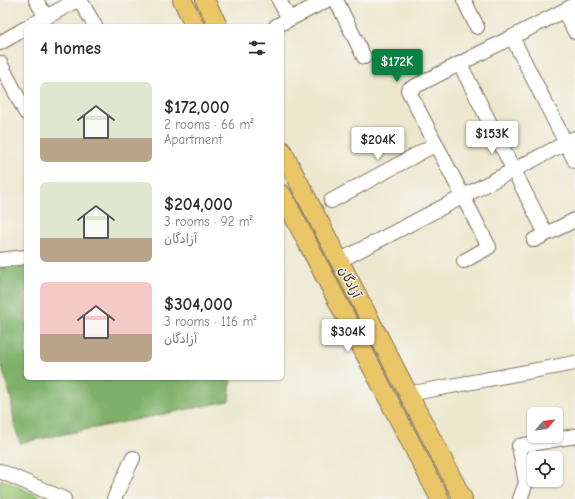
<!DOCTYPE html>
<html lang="en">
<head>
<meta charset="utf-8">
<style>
	body { margin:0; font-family:"Comic Neue","Playpen Sans Arabic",sans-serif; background:#f2f2f3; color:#2b2b33; height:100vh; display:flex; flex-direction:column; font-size:15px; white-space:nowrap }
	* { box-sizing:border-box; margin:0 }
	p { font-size:13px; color:#7c7c81 }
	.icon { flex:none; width:22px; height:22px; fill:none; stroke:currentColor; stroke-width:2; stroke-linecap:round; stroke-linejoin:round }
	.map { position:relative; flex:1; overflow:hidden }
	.side { position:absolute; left:24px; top:24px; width:260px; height:356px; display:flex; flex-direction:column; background:#fff; border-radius:6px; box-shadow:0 1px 3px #0004 }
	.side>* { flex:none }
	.needle { width:26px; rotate:61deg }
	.buttons { position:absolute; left:527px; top:407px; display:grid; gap:8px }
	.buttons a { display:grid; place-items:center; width:36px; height:36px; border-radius:6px; background:#fff; box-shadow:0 1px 3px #0004; font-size:20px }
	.price { position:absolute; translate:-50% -34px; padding:0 9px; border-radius:4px; background:#fff; color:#222; font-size:13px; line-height:26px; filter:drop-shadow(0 1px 2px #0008) }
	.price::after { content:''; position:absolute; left:50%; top:24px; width:12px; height:9px; margin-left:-6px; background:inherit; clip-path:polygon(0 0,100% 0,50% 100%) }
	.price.on { background:#0b8043; color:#fff }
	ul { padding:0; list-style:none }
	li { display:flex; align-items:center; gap:12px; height:100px; padding:0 16px }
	li span { display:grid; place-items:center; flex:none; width:112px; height:80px; border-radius:6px; color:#555 }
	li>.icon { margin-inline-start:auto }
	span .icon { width:48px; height:48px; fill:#fffc; stroke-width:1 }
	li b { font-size:17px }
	h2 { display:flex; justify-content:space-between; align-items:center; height:48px; padding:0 16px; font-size:17px }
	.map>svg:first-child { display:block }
</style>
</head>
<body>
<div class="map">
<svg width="575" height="499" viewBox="0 0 575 499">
	<rect width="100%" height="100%" fill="#f6f6f2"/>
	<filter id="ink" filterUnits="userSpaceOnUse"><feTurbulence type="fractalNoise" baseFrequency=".025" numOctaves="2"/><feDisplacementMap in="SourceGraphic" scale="8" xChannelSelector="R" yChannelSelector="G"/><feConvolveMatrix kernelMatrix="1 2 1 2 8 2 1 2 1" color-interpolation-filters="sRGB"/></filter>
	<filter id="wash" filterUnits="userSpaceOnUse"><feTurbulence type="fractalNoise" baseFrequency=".012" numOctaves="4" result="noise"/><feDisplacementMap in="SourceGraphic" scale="16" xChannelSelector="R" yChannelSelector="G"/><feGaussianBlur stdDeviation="0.9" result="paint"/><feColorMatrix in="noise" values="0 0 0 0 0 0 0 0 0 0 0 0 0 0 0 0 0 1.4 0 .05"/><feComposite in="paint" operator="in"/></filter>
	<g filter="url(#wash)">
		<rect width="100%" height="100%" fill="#ece7cd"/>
		<path fill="#9fcc79" stroke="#6d7b4c" d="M0,479L45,499H0Z"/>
		<path fill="#7fb069" stroke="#5d6d44" d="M26,264V378H231L229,401L20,443L14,424L11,398L0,361V267Z"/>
	</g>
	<g filter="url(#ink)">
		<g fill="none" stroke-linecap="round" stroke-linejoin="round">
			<defs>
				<path id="minor" d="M36,0L46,17
					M80,0L95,26
					M279,0L289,19
					M336,0L364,57
					M464,0L477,27
					M564,11L575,32
					M30,26L77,0
					M276,26L327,0
					M512,37L575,161
					M0,43L26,28
					M0,63L26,113
					M460,64L546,234
					M331,201L436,144
					M534,240L575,220
					M0,260L26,257
					M339,261L575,138
					M464,261L489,247L408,90L575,5
					M408,394L575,363
					M0,471L64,499
					M114,499L133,458
					M520,499L526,483L519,446L575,436"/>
				<path id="major" d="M182,0L195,26
					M205,0L218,26
					M282,150L463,499
					M282,194L440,499"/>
			</defs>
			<use href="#minor" stroke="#796c5b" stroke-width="16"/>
			<use href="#major" stroke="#796c5b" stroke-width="20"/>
			<use href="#minor" stroke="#fff" stroke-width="14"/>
			<use href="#major" stroke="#ebc669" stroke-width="18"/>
		</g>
	</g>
	<g text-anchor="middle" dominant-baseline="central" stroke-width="3" stroke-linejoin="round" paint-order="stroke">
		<g font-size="13" fill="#3b2a1e" stroke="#f6f6f2">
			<text transform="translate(350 282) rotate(63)">آزادگان</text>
		</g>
	</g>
</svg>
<div class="buttons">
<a><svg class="needle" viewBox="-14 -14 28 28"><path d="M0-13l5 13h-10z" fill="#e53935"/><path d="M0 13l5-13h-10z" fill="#7c7c81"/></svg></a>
<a><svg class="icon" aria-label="locate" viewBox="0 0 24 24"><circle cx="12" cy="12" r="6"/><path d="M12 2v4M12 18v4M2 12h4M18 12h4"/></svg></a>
</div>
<b class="price on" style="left:397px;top:83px">$172K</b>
<b class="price" style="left:492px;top:155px">$153K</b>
<b class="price" style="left:378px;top:161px">$204K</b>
<b class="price" style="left:348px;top:353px">$304K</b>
<section class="side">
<h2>4 homes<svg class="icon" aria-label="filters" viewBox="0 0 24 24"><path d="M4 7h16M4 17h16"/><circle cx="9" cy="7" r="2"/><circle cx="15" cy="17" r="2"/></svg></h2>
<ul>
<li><span style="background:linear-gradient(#dfe7d0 70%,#b9a48a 0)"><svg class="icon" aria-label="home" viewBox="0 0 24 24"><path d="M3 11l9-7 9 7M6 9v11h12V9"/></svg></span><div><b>$172,000</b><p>2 rooms · 66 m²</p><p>Apartment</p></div></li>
<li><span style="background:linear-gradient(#dfe7d0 70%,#b9a48a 0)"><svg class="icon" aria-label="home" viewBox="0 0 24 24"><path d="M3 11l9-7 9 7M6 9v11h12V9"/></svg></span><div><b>$204,000</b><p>3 rooms · 92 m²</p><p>آزادگان</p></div></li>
<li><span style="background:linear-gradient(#f6c9c9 65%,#b9a48a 0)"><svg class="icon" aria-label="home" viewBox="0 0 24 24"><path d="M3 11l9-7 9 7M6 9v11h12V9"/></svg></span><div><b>$304,000</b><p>3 rooms · 116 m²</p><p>آزادگان</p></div></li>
</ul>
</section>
</div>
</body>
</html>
